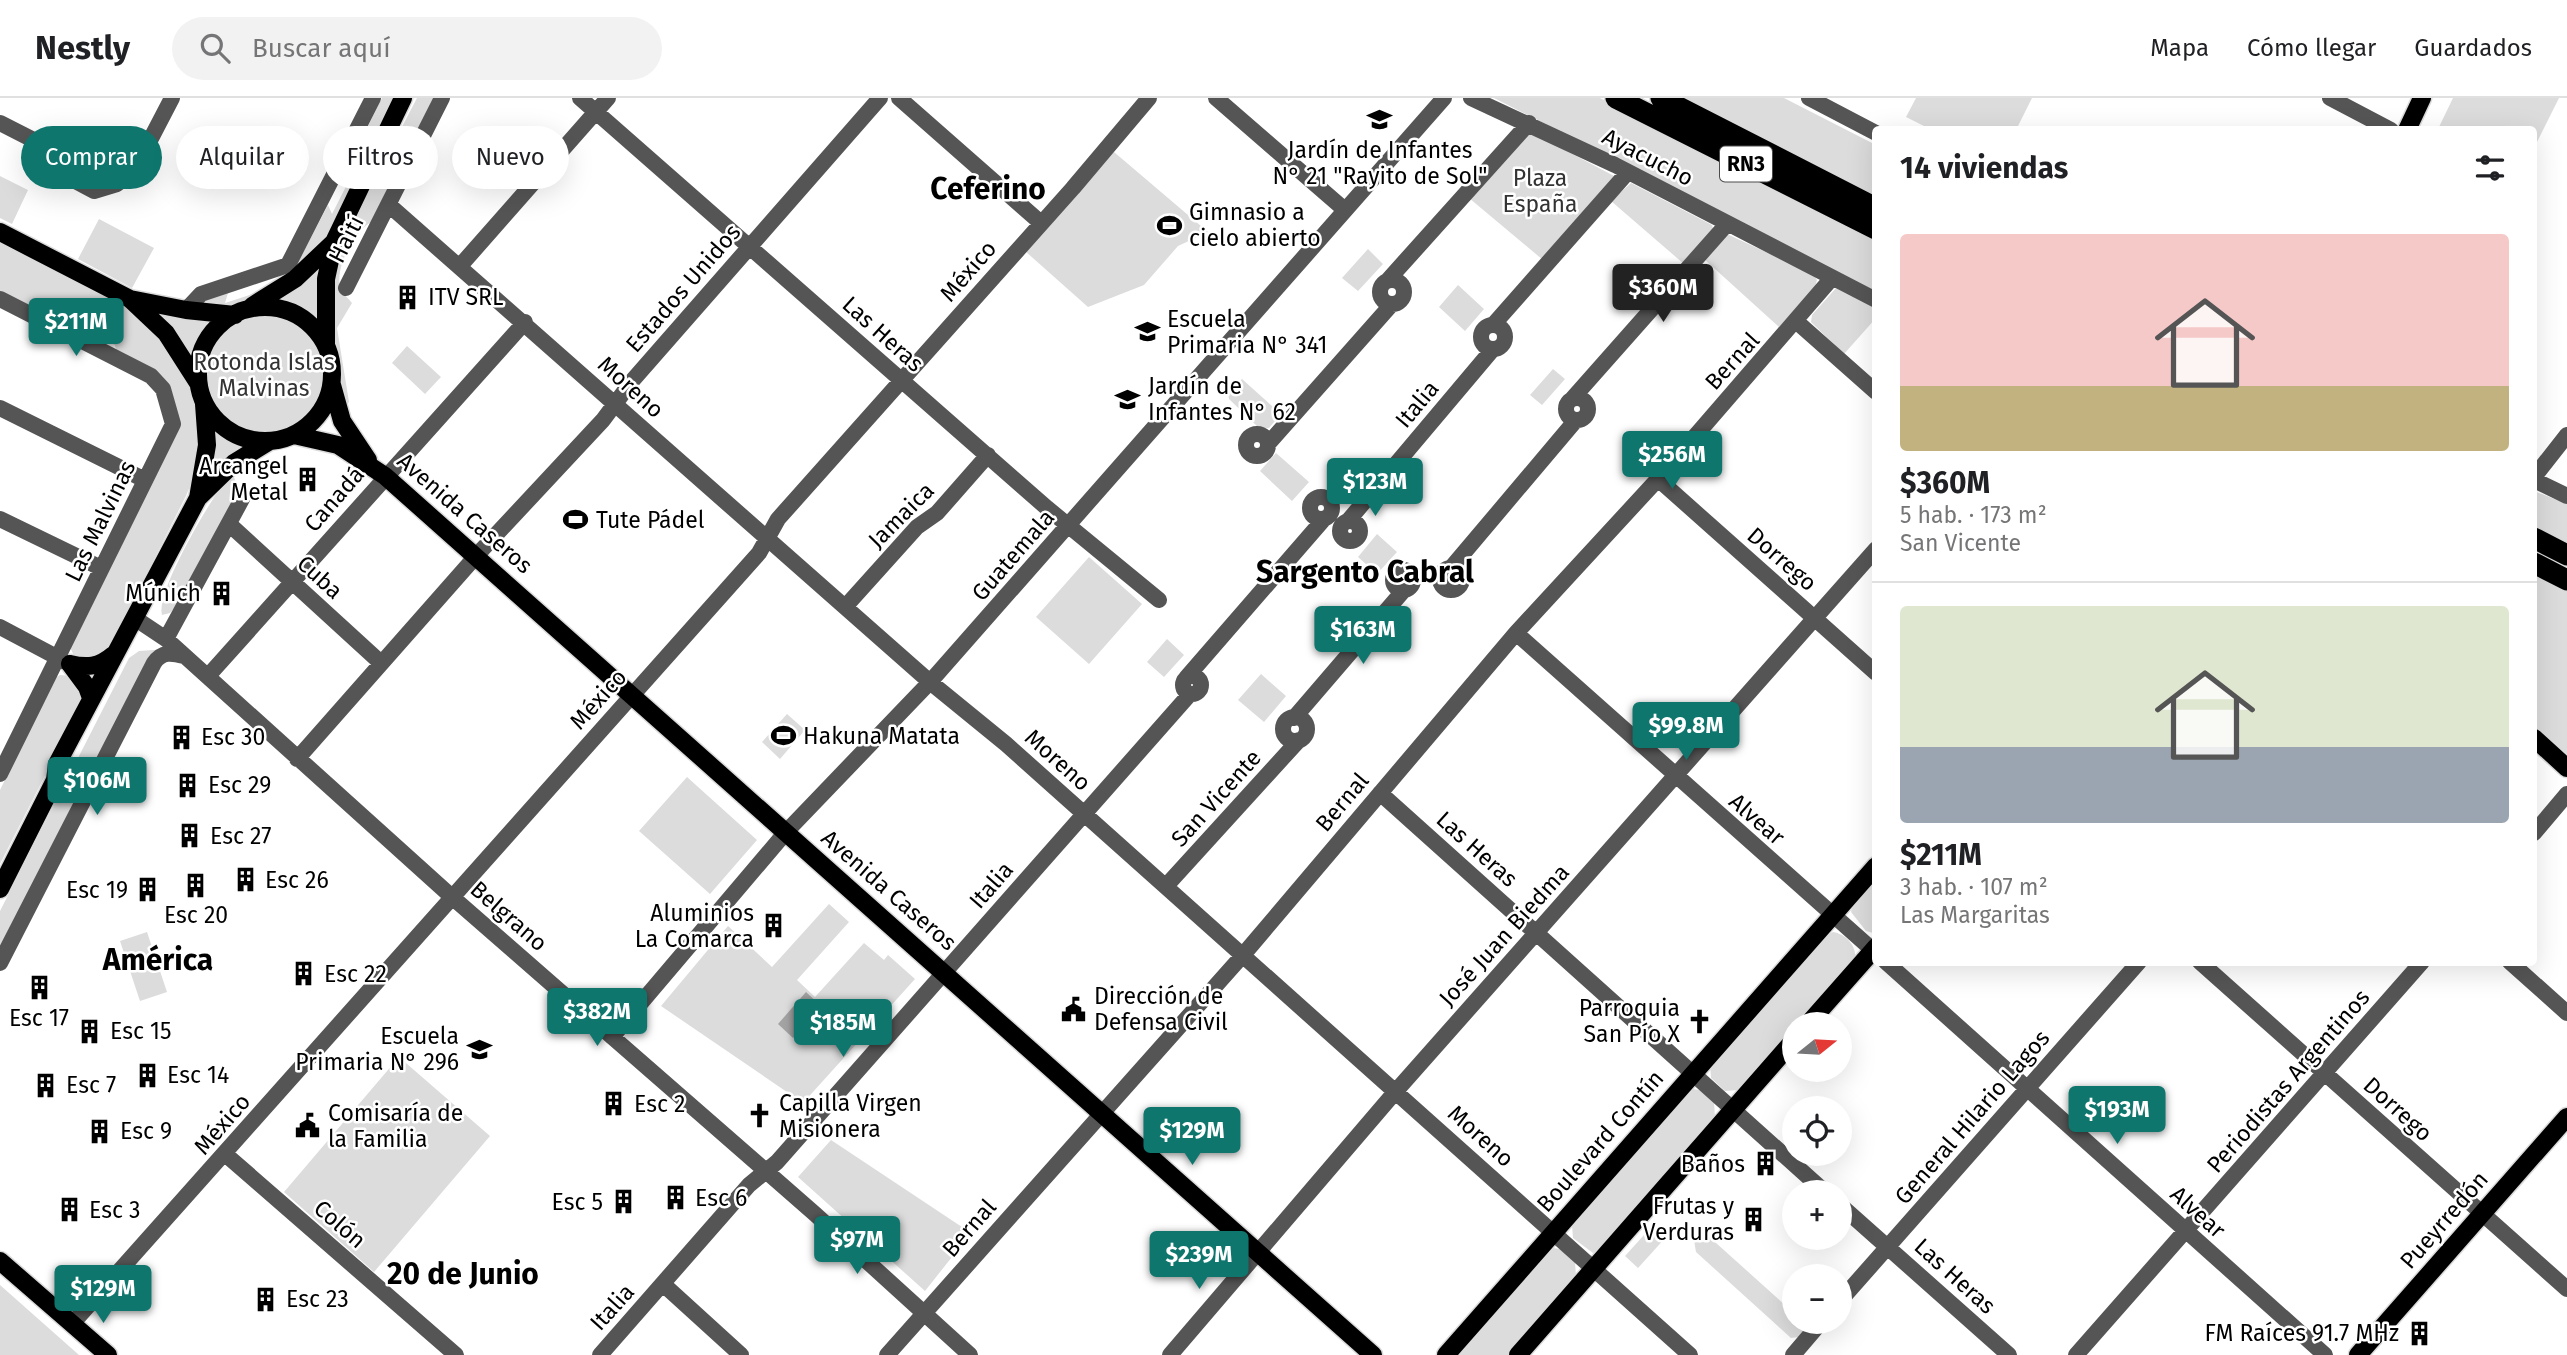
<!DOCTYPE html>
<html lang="es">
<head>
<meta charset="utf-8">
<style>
	body { margin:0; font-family:"Fira Sans",sans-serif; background:#f2f2f2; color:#202124; height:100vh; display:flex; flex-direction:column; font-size:26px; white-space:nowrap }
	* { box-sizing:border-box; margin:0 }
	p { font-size:23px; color:#757577 }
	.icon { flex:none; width:38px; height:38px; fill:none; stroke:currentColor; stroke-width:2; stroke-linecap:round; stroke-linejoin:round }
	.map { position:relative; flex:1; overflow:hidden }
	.details { position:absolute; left:1872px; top:28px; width:665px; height:840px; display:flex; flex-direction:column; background:#fff; border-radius:7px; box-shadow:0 7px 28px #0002 }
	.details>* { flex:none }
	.banner { position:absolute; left:21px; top:28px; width:665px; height:63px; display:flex; gap:14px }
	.needle { width:46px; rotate:72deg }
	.tools { position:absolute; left:1782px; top:914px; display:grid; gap:14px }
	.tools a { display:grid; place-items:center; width:70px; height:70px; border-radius:50%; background:#fff; box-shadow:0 7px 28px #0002; font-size:35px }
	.price { position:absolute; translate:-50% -60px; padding:0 16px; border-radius:7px; background:#0f766e; color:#fff; font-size:23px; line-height:46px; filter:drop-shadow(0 2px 4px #0008) }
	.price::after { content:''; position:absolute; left:50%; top:42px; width:21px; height:16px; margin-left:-10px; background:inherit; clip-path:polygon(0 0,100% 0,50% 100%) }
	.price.on { background:#222; color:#fff }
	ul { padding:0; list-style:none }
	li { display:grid; align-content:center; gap:14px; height:371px; padding:0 28px }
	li+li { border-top:2px solid #e0e0e0 }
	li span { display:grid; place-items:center; height:217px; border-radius:7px; color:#555 }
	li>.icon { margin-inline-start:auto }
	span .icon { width:126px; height:126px; fill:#fffc; stroke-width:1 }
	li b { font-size:30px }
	h2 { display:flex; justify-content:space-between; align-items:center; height:84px; padding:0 28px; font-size:30px }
	.tag { padding:0 24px; border-radius:32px; background:#fff; box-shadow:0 7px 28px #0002; font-size:24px; line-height:63px }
	.tag.on { background:#0f766e; color:#fff }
	header { display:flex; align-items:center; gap:42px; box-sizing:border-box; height:98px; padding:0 35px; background:#fff; border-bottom:2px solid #e0e0e0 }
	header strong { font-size:33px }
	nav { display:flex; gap:38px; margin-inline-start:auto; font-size:24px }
	.search { width:490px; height:63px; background:#f2f2f2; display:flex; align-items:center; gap:18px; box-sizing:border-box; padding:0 24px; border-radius:38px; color:#757577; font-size:26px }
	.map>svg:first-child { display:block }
</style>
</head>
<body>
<header>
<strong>Nestly</strong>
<div class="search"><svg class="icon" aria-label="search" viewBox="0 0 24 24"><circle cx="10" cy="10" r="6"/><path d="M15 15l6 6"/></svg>Buscar aquí</div>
<nav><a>Mapa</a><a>Cómo llegar</a><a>Guardados</a></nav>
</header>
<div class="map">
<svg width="2567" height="1257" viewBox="0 0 2567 1257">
	<rect width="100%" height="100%" fill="#fff"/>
	<path fill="#dcdcdc" d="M382,0H398L334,125L333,136L310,163L273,192L249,205L223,208L203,203L228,195L225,205L274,189L278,179L293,174L328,107L332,116L366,49L364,36Z
		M417,0H435L373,123C355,131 333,172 341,191C343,196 349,201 352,205L337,230L349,304L345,309L330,202L340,147Z
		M1494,0H1600L1876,140V194Z
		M1676,0H1784L1876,47V102Z
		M1916,0H2032L2016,32L1930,31L1906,19Z
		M2453,0H2559L2534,50V32L2438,31Z
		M1531,34L1614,78L1543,162L1469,100Z
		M1114,54L1208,134L1178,148L1144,187L1088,209L1025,153Z
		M0,78L28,92L12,126L0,120Z
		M1631,85L1712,127L1713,131L1684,166L1611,103Z
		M99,121L154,150L132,190L78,161Z
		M1727,136L1813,176L1817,182L1815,189L1779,229L1704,161Z
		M0,139L129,210L159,238L185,276L194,297L200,346L195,375L186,398L109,550C98,558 86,564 74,558L70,549L176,332L168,294L117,256L115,247L81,230L73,234L0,197Z
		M1368,151L1383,166L1358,193L1342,180Z
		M323,162L317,218L294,206L279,203L277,200Z
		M1458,187L1484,211L1465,233L1439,209Z
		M1836,190L1876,208V220L1844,256L1811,224L1812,217Z
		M157,213L209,223L191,261L156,216Z
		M206 278a59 59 0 1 1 118 0a59 59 0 1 1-118 0Z
		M407,248L441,279L425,296L392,265Z
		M1553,271L1565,281L1542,307L1530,297Z
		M1242,281L1281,316L1269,330L1260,331L1229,301L1228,295Z
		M214,330L232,342L249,346L210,378Z
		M1276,355L1309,384L1292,403L1260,373Z
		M232,375L236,384L235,399L177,507L170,515L162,517C155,494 214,394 232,375Z
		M2534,393L2567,406V449L2534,433Z
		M1377,436L1397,454L1377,476L1358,459Z
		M1089,459L1142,506L1089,566L1036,519Z
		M2534,472L2567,490V662L2534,633Z
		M1167,541L1184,557L1164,579L1147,564Z
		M168,551L0,851V813L129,560L139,553Z
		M1261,576L1286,598L1264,624L1238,602Z
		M60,577C75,577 80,590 83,603L0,766V692L55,580Z
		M787,616L805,632L780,661L762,644Z
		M687,679L757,742L710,796L639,733Z
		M1876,781V833L1873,835L1866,833L1851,814L1853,807Z
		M829,806L849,824L797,882L815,899L864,845L884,862L888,857L915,881L803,1005L661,908L728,828L772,869Z
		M147,834L167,894L140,903L120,843Z
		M1833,834C1846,836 1857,848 1855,861L1797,926H1794V930L1739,992L1725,993L1711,980L1710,966L1827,837Z
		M399,959L490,1038L374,1174L284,1094Z
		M1693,991L1700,992L1714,1004L1715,1020L1599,1153L1593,1155L1573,1140L1572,1127Z
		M831,1042L971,1135L925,1193L798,1079Z
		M1654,1126L1667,1138L1638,1170L1625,1158Z
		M1706,1136L1794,1215V1223L1804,1224L1806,1230L1799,1239L1791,1240L1696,1154L1694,1142L1698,1137Z
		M1553,1150L1560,1151L1575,1164L1576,1179L1508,1257H1456L1546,1153Z
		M0,1187L79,1257H0Z"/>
	<path fill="#a3a3a3" d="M806,894L821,908L793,940L778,926Z"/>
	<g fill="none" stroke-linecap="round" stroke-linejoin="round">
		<defs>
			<path id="major" d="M2407,32L2422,0
				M0,134L130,201L186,212L235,217
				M130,201L166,235L198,285
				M252,208L295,181L334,144
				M198 276a67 67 0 1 1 134 0a67 67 0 1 1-134 0Z
				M326,247V181L334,144L403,0
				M332,287L342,323L368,362
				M294,337L338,347L385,378L1373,1257
				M198,400L234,365L268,344
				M70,566C87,570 99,569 113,557
				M70,566L87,589L91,600
				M2534,640L2567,670
				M0,791L55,682L57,666L198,400L207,347L204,306
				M1808,926L1876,849
				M0,1163L108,1257
				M1446,1257L1876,768
				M1518,1257L1794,942
				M2358,1257L2567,1019"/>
			<path id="highway" d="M1616,0L1876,131
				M1661,0L1876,110
				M2534,440L2567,457
				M2534,465L2567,482"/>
		</defs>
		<use href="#major" stroke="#dbdbdb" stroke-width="21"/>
		<use href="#highway" stroke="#dbdbdb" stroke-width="24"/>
		<path stroke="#555" stroke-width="16" d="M580,0L1047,410L1159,502
			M899,0L1041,125
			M1216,0L1345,112
			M1471,0L1615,67L1876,202
			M1809,0L1876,35
			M2330,0L2391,32
			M0,25L55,53L62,76L94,93L117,86L134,73L172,0
			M389,107L930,584L1006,646L1690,1257
			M460,168L608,0
			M1388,182L1529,25
			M1380 194a12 12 0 1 1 24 0a12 12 0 1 1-24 0Z
			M346,190L442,0
			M0,201L151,278L163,291L173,326L0,676
			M186,212L201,196L288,167L373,0
			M1797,224L1876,294
			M1493,227L1628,74
			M1481 239a12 12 0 1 1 24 0a12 12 0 1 1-24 0Z
			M1566 311a11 11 0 1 1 22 0a11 11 0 1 1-22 0Z
			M1572,301L1727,126
			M0,310L145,382
			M1246 347a11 11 0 1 1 22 0a11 11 0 1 1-22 0Z
			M1268,346L1392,206
			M2534,379L2567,337
			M1658,381L1876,575
			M2534,382L2567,398
			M1310 410a11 11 0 1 1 22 0a11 11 0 1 1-22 0Z
			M0,421L101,470
			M1348,423L1493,251
			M1340 433a10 10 0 1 1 20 0a10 10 0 1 1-20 0Z
			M229,426L381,565
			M1440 481a11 11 0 1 1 22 0a11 11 0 1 1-22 0Z
			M1451,470L1576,322
			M1393 482a10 10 0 1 1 20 0a10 10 0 1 1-20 0Z
			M845,509L917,429L937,415L988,357
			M142,525L166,541L452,799L815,1116L970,1257
			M0,529L66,564
			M1516,535L1876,855
			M166,541L242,401
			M1183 587a9 9 0 1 1 18 0a9 9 0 1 1-18 0Z
			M208,578L525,224
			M1186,580L1324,421
			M1283 631a12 12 0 1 1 24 0a12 12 0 1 1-24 0Z
			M1294,620L1404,492
			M297,661L477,457L603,322L632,283L880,0
			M1380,695L1825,1094
			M2534,735L2567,696
			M1166,788L1299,642
			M1886,864L2325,1257
			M2200,864L2567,1191
			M2510,864L2567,915
			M0,865L154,565C162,553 172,555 184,558
			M612,939L786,734L930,584L1444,0
			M225,1056L456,1257
			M1839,1106L2009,1257
			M663,1186L741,1257
			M1839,1204L2139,864
			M72,1226L759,455L778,421L1073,90L1149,0
			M600,1257L749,1087L777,1064L1190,596
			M887,1257L1243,857L1516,535L1658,381L1832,180
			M1170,1257L1396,993L1876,451
			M1793,1257L1822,1223
			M2076,1257L2422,864"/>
		<use href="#major" stroke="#000" stroke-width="18"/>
		<use href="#highway" stroke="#000" stroke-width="21"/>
	</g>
	<defs>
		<symbol id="school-bare" viewBox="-9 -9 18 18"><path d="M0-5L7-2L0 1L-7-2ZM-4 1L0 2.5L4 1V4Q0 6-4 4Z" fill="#000" stroke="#fff" stroke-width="2.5" paint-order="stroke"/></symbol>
		<symbol id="stadium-bare" viewBox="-9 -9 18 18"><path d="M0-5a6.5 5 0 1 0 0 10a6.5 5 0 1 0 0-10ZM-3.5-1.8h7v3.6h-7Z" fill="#000" stroke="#fff" stroke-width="2.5" paint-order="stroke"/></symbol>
		<symbol id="building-bare" viewBox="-9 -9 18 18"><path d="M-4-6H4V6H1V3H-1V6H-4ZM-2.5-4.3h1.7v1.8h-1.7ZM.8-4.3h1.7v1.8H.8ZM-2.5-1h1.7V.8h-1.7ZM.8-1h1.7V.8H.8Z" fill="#000" stroke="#fff" stroke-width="2.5" paint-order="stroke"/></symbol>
		<symbol id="civic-bare" viewBox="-9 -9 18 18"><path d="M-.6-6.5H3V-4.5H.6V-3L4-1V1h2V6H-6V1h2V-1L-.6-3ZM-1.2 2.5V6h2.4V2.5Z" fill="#000" stroke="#fff" stroke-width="2.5" paint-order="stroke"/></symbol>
		<symbol id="church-bare" viewBox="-9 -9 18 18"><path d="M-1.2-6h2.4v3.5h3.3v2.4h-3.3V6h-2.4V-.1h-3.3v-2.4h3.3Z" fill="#000" stroke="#fff" stroke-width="2.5" paint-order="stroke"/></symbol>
	</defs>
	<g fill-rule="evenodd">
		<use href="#school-bare" x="1362" y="4" width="35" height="35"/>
		<use href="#stadium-bare" x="1152" y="110" width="35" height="35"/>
		<use href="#building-bare" x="390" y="182" width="35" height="35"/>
		<use href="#school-bare" x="1130" y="216" width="35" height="35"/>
		<use href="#school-bare" x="1110" y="284" width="35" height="35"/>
		<use href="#building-bare" x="290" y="364" width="35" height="35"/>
		<use href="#stadium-bare" x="558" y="404" width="35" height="35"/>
		<use href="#building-bare" x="204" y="478" width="35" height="35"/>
		<use href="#stadium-bare" x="766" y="620" width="35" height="35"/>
		<use href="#building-bare" x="164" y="622" width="35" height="35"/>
		<use href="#building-bare" x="170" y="670" width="35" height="35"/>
		<use href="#building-bare" x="172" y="720" width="35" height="35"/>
		<use href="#building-bare" x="228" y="764" width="35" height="35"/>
		<use href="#building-bare" x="178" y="770" width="35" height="35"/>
		<use href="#building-bare" x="130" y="774" width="35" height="35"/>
		<use href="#building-bare" x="756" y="810" width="35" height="35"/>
		<use href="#building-bare" x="286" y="858" width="35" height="35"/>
		<use href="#building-bare" x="22" y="872" width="35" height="35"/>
		<use href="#civic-bare" x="1056" y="894" width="35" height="35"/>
		<use href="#church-bare" x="1682" y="906" width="35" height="35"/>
		<use href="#building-bare" x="72" y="916" width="35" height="35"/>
		<use href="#school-bare" x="462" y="934" width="35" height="35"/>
		<use href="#building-bare" x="130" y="960" width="35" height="35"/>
		<use href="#building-bare" x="28" y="970" width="35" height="35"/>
		<use href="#building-bare" x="596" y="988" width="35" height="35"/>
		<use href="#church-bare" x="742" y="1000" width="35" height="35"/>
		<use href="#civic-bare" x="290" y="1010" width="35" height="35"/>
		<use href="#building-bare" x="82" y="1016" width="35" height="35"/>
		<use href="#building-bare" x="1748" y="1048" width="35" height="35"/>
		<use href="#building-bare" x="658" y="1082" width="35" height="35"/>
		<use href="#building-bare" x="606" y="1086" width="35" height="35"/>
		<use href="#building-bare" x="52" y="1094" width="35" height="35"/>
		<use href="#building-bare" x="1736" y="1104" width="35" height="35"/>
		<use href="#building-bare" x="248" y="1184" width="35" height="35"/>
		<use href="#building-bare" x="2402" y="1218" width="35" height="35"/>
	</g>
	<g text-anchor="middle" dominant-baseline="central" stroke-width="5" stroke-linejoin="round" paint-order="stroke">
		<rect fill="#fff" stroke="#4c4c4c" stroke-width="2" x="1720" y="48.5" width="52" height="35" rx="5"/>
		<g font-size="21" font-weight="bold" fill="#000">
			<text x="1746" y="66">RN3</text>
		</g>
		<g font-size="23" fill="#000" stroke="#fff" text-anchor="start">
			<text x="1380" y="52" text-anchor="middle">Jardín de Infantes<tspan x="1380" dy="26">N° 21 "Rayito de Sol"</tspan></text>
			<text x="1189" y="114">Gimnasio a<tspan x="1189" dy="26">cielo abierto</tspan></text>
			<text x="428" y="199">ITV SRL</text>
			<text x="1167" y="221">Escuela<tspan x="1167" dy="26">Primaria N° 341</tspan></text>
			<text x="1148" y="288">Jardín de<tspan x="1148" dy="26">Infantes N° 62</tspan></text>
			<text x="288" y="368" text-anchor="end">Arcangel<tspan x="288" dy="26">Metal</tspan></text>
			<text x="596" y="422">Tute Pádel</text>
			<text x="201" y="495" text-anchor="end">Múnich</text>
			<text x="803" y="638">Hakuna Matata</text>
			<text x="201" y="639">Esc 30</text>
			<text x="208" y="687">Esc 29</text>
			<text x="210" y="738">Esc 27</text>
			<text x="265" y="782">Esc 26</text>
			<text x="128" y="792" text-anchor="end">Esc 19</text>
			<text x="754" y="815" text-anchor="end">Aluminios<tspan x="754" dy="26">La Comarca</tspan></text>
			<text x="196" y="817" text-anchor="middle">Esc 20</text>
			<text x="324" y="876">Esc 22</text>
			<text x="1094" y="898">Dirección de<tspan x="1094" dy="26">Defensa Civil</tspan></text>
			<text x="1680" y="910" text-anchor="end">Parroquia<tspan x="1680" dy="26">San Pío X</tspan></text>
			<text x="39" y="920" text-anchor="middle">Esc 17</text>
			<text x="110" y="933">Esc 15</text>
			<text x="459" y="938" text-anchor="end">Escuela<tspan x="459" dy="26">Primaria N° 296</tspan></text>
			<text x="167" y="977">Esc 14</text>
			<text x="66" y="987">Esc 7</text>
			<text x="779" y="1005">Capilla Virgen<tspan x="779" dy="26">Misionera</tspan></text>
			<text x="634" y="1006">Esc 2</text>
			<text x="328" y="1015">Comisaría de<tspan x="328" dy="26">la Familia</tspan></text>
			<text x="120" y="1033">Esc 9</text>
			<text x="1745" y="1066" text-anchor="end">Baños</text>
			<text x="695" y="1100">Esc 6</text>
			<text x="603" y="1104" text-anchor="end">Esc 5</text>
			<text x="1734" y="1108" text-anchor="end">Frutas y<tspan x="1734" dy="26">Verduras</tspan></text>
			<text x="89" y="1112">Esc 3</text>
			<text x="286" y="1201">Esc 23</text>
			<text x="2399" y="1235" text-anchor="end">FM Raíces 91.7 MHz</text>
		</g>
		<g font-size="23" fill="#000" stroke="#fff">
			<text transform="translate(1648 59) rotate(27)">Ayacucho</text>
			<text transform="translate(346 141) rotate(-63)">Haití</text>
			<text transform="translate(968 173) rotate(-49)">México</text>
			<text transform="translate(683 190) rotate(-49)">Estados Unidos</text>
			<text transform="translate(883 236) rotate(42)">Las Heras</text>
			<text transform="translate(1732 263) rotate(-48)">Bernal</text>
			<text transform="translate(631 289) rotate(42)">Moreno</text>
			<text transform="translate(1417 306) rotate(-50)">Italia</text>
			<text transform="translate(334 401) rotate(-49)">Canadá</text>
			<text transform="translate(465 415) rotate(41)">Avenida Caseros</text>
			<text transform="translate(901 417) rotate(-45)">Jamaica</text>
			<text transform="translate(100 423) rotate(-64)">Las Malvinas</text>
			<text transform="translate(1013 457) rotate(-49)">Guatemala</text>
			<text transform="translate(1782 461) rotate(41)">Dorrego</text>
			<text transform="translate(320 479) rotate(42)">Cuba</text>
			<text transform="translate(598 601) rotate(-48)">México</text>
			<text transform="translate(1058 662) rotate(42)">Moreno</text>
			<text transform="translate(1216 700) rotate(-48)">San Vicente</text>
			<text transform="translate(1342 704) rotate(-50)">Bernal</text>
			<text transform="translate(1757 721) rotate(41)">Alvear</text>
			<text transform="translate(1477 751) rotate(42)">Las Heras</text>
			<text transform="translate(991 787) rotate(-49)">Italia</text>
			<text transform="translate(889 792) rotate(41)">Avenida Caseros</text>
			<text transform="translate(509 818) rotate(41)">Belgrano</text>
			<text transform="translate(1504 837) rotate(-48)">José Juan Biedma</text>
			<text transform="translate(2288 983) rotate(-49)">Periodistas Argentinos</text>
			<text transform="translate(2398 1011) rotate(42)">Dorrego</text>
			<text transform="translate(1972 1019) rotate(-49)">General Hilario Lagos</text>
			<text transform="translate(222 1026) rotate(-49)">México</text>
			<text transform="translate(1481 1038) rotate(42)">Moreno</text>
			<text transform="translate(1600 1043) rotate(-49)">Boulevard Contín</text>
			<text transform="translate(2198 1114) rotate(42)">Alvear</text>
			<text transform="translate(2444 1122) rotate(-49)">Pueyrredón</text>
			<text transform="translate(340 1126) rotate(41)">Colón</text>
			<text transform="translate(969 1130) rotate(-49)">Bernal</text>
			<text transform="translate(1955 1178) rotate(42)">Las Heras</text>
			<text transform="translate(612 1209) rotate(-48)">Italia</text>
		</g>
		<g font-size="23" fill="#333" stroke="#fff">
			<text x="1540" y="80">Plaza<tspan x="1540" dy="26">España</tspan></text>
			<text x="264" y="264">Rotonda Islas<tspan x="264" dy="26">Malvinas</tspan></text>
		</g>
		<g font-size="30" font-weight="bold" fill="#000" stroke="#fff">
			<text x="988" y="91">Ceferino</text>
			<text x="1365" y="474">Sargento Cabral</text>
			<text x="158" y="862">América</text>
			<text x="463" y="1176">20 de Junio</text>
		</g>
	</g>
</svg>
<div class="tools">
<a><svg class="needle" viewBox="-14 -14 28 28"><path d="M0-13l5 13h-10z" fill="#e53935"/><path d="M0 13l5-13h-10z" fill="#757577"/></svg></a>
<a><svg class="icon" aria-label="locate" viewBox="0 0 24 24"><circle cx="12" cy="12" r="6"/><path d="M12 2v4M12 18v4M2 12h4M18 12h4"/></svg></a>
<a>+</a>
<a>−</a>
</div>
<b class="price on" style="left:1663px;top:226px">$360M</b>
<b class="price" style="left:76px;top:260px">$211M</b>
<b class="price" style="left:1672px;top:393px">$256M</b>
<b class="price" style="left:1375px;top:420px">$123M</b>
<b class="price" style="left:1363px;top:568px">$163M</b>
<b class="price" style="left:1686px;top:664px">$99.8M</b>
<b class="price" style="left:97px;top:719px">$106M</b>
<b class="price" style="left:597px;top:950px">$382M</b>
<b class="price" style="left:843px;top:961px">$185M</b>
<b class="price" style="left:2117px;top:1048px">$193M</b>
<b class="price" style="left:1192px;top:1069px">$129M</b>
<b class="price" style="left:857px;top:1178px">$97M</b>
<b class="price" style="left:1199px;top:1193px">$239M</b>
<b class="price" style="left:103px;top:1227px">$129M</b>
<div class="banner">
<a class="tag on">Comprar</a>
<a class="tag">Alquilar</a>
<a class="tag">Filtros</a>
<a class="tag">Nuevo</a>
</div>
<section class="details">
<h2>14 viviendas<svg class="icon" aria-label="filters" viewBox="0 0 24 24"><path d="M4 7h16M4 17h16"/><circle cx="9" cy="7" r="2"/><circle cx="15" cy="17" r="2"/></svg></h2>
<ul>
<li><span style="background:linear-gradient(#f6c9c9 70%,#c2b280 0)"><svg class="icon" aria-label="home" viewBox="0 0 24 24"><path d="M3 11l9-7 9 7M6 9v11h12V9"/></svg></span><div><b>$360M</b><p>5 hab. · 173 m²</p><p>San Vicente</p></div></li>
<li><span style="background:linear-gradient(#dfe7d0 65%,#9aa5b1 0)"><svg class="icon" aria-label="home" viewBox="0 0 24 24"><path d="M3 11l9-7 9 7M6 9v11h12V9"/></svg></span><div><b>$211M</b><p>3 hab. · 107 m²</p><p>Las Margaritas</p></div></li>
</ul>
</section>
</div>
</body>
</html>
